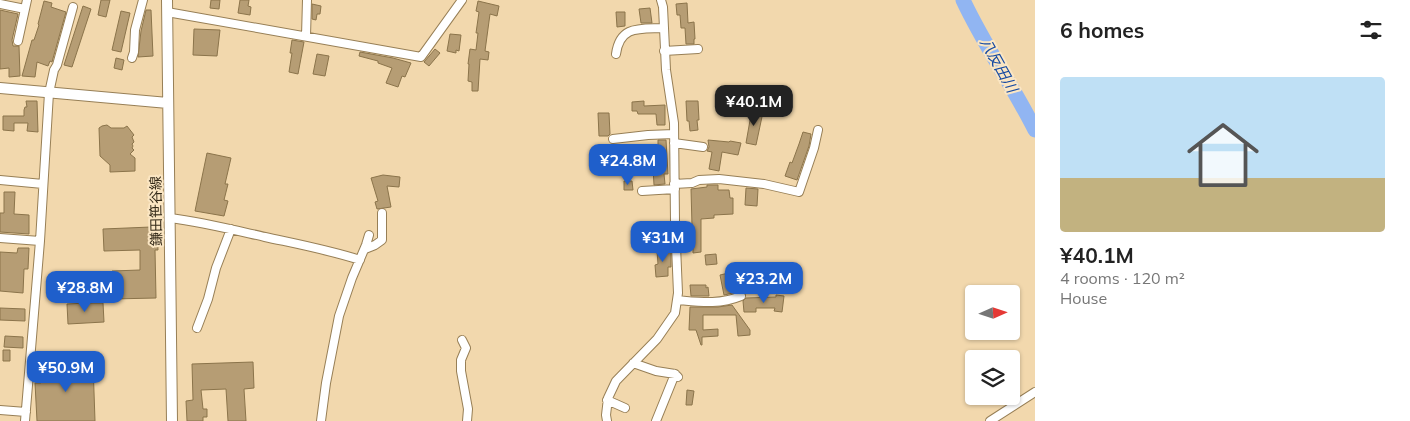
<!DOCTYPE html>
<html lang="en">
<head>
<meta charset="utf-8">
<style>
	body { margin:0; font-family:Mulish,"Noto Sans JP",sans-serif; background:#f2f2f2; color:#222; height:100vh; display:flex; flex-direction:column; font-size:19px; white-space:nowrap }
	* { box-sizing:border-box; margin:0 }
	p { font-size:16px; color:#767676 }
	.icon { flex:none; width:28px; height:28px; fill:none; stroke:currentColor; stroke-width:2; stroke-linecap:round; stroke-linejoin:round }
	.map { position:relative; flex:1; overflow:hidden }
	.sheet { display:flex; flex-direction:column; background:#fff; width:375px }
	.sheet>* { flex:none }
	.needle { width:32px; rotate:87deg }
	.fabs { position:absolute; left:965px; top:285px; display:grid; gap:10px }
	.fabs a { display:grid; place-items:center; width:55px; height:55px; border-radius:5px; background:#fff; box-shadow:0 1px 4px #0004; font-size:25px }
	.price { position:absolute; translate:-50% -42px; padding:0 11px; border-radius:10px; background:#1f5fcb; color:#fff; font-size:16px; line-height:32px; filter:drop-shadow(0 1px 2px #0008) }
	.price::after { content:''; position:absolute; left:50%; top:30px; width:15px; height:11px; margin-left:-8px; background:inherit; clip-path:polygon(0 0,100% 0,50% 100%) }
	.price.active { background:#222; color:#fff }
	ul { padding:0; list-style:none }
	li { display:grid; align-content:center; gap:10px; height:265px; padding:0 25px }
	li span { display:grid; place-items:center; height:155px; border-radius:5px; color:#555 }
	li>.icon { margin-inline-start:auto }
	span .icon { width:90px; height:90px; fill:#fffc; stroke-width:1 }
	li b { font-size:21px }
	h2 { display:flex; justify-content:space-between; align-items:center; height:60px; padding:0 25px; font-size:21px }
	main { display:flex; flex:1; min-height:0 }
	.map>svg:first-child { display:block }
</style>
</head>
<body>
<main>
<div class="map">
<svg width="1035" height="421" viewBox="0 0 1035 421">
	<rect width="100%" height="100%" fill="#f2d8ad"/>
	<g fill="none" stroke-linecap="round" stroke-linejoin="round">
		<path stroke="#91b5f2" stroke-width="15" d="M963,0C984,45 1013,86 1035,130"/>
	</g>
	<path fill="#b69d74" stroke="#8b744b" d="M101,0H110L106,17L98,15Z
		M211,0H220L219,9L210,8Z
		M240,0H249L248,6L251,7L250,15L238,13Z
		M44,1L52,3L51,7L66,12L52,62L50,61L48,66L37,62L35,77L22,76L32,40H34L39,25L38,24Z
		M478,1L499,6L497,16L490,14L485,51L489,52L488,60L480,59L478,91H472V82L468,81L469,64H468L470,49L476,50L478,33H476L479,12L476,11Z
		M687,3L688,23L694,22L695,39H694V44H686L685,28H681L680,15H677L676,4Z
		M312,4L321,6L320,14H317L316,20L312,19Z
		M83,6L91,9L72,67L64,65Z
		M650,8L652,23H641L639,9Z
		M0,10L18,14L12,40L13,46H19L20,76L9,77V68L0,69Z
		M146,10H151L153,56L138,57L141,31Z
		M121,11L130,13L121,52L112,50Z
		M616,12H625V26L617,27Z
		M194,29L220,30L217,56L193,55Z
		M450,34L461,35L459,51L456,50V53L447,51Z
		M292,40L304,42L298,74L289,72L292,53H290Z
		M435,49L440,53L429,66L424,62Z
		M360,52L393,58L411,63L405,77L402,76L398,87L386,83L392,68L378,63V61L359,56Z
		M317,54L329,56L325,76L313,74Z
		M116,58L124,60L122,70L114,68Z
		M26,101H37L38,132L27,131L28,123H14V131L3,130V116H24V110L25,107H27Z
		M644,101V106L665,105V125H657L656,114H638L637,111H632V102Z
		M686,101H698L699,120H697L698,130L690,131L689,121H687Z
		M752,109L763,112L756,145L746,143Z
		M598,113H609L610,134L608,136H599Z
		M107,125L111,128H124L127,126L134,135L132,137L134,142L132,144L133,146L132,148L134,150L130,154L135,158V171L110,172V165L100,156L99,128L102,126Z
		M803,132L811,134L809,146L797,180L785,176L790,162L792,163L799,144Z
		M658,140H666L668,174H664L665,184L654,185L652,151H658Z
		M708,140L729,142L730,141L741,143L738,155L722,152L719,171L709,169L712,152L707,151L709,147Z
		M207,153L231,158L225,184H228L224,200L228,201L224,216L195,211Z
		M383,175L400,177L399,187L387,186L391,207L377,209L375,202L378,201L371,178Z
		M624,181H632L633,190H624Z
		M707,185H718V190H729L730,198H733V214L714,215V218L701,219V252L693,253V243L689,244L688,226H692L691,189L707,187Z
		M746,188L758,189L757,206L745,205Z
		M4,192H15L14,214L29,215V234L0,232V213H4Z
		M151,227V234L157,233L158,250H155L156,298L112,299V271L140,270V250L104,251L103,229Z
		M18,248H29L28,269H24L23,293L0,291V252L17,253Z
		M671,250V267H668V276L656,277L655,265L658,264L657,251Z
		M716,254L717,264L706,265L705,255Z
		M733,272L737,292L724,295L720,275Z
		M690,285H706V288L708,287L709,296H691Z
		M776,295L784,296L782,312L774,311L775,308H756V312H744L743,301L746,298L776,297Z
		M87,303H103L104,322L68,324L67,304Z
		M732,305L750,330V335L738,336L736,315H703V330L718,329V336L702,337V345H701L696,330H689L690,307H718Z
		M0,308L25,309V321L0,320Z
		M5,336L23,337V348L4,347Z
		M3,350H10V361H3Z
		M253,362L254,388L244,389L246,421H228L226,389L201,390L203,409H207V417H203V421H187L186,401L193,400L192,364Z
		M93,363L95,421H37L35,383H41L40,365Z
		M687,390L694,391L692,405H686Z"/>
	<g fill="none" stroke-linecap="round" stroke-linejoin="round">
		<defs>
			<path id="minor" d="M0,4L25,9
				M167,12L421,57L462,0
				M306,36L307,0
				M18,41L27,0
				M664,51L698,49
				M616,54C620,25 640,29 663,28
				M132,58L134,52L135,30L143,0
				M613,139L648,135L674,134
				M674,143L703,147
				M0,180L43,184
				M674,184L692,183L699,180L719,179L764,184L799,192L814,148L818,130
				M642,191L675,189
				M170,218C202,222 234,230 265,237C297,244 329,250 360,260
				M0,238L40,241
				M365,249L375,245L382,240V213
				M677,300C700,302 719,305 741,296
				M197,328L208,299L216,268L231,229
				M462,340L466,348L461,360V371L468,409L467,421
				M633,363L656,371L675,374L678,377
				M607,400L625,408
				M0,410L26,412
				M25,421L40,241L49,93L54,70L57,65L73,7
				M321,421L326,383L339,316L352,278L366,245L369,235
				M607,421L606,415L608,398L616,381L657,339L675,313L678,293L675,222L674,123L666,70L663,7L661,0
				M656,421L675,374
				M990,421L1035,392"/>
			<path id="tertiary" d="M167,0L172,421
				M0,88L168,103"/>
		</defs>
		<use href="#minor" stroke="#977f56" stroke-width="10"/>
		<use href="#tertiary" stroke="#977f56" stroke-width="12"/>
		<use href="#minor" stroke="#fff" stroke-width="8"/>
		<use href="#tertiary" stroke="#fff" stroke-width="10"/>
	</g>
	<g text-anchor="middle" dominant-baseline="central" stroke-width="4" stroke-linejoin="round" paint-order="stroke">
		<g font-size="14" fill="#332918" stroke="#fbe6c3">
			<text transform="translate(156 211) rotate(-91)">鎌田笹谷線</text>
		</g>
		<g font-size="15" font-style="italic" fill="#164aa2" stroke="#fbe6c3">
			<text transform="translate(999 65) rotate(61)">八反田川</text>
		</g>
	</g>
</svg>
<div class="fabs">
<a><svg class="needle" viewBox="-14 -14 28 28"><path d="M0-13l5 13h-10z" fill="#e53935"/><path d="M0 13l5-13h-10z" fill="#767676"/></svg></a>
<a><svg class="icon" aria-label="layers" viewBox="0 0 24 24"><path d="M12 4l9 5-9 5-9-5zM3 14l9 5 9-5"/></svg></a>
</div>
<b class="price active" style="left:754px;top:127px">¥40.1M</b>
<b class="price" style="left:628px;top:186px">¥24.8M</b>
<b class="price" style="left:663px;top:263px">¥31M</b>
<b class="price" style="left:764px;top:304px">¥23.2M</b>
<b class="price" style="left:85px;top:313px">¥28.8M</b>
<b class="price" style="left:66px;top:393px">¥50.9M</b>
</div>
<section class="sheet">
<h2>6 homes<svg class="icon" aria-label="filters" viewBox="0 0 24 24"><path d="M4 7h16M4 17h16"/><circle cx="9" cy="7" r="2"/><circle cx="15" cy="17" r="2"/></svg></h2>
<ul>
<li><span style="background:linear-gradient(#bfe0f5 65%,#c2b280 0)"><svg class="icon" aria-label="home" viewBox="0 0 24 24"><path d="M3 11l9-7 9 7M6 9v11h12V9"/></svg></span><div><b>¥40.1M</b><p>4 rooms · 120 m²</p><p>House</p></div></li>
</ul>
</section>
</main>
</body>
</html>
